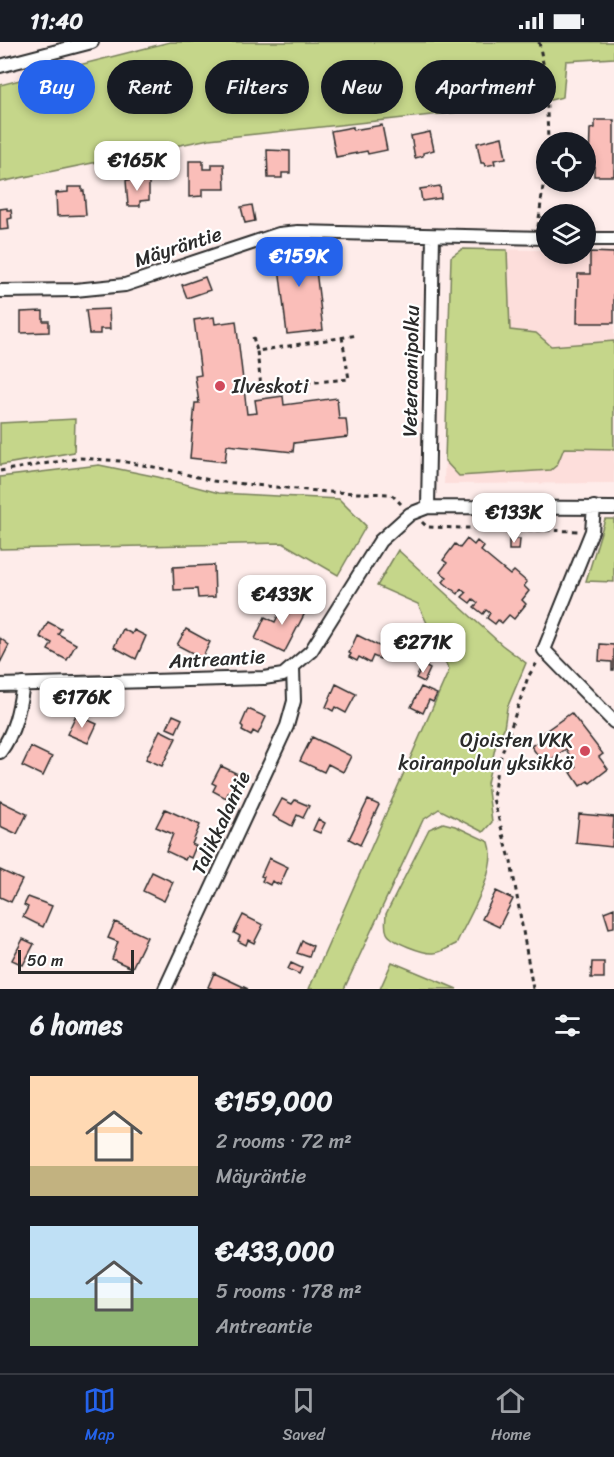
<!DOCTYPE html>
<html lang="en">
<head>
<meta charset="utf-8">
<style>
	body { margin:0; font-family:Sriracha,sans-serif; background:#20242c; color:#f1f3f6; height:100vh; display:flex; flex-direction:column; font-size:22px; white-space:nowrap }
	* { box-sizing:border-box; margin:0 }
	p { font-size:20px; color:#9ea1a6 }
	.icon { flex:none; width:33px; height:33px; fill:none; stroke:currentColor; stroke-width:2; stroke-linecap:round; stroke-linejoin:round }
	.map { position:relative; height:947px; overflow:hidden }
	.drawer { display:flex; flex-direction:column; background:#171b24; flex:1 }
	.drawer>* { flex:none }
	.guide { position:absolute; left:18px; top:18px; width:579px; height:54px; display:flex; gap:12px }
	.tools { position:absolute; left:536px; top:90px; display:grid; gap:12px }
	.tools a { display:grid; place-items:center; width:60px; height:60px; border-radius:50%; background:#171b24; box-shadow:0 3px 9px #0003; font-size:30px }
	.scale { position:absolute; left:18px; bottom:15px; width:116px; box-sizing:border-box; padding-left:6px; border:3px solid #2b2b2b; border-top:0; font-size:16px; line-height:21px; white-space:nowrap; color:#2b2b2b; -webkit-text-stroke:4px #fff; paint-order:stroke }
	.price { position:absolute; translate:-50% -51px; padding:0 14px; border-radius:12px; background:#fff; color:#222; font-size:20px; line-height:39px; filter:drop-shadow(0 2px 3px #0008) }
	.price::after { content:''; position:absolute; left:50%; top:36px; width:18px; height:14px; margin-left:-9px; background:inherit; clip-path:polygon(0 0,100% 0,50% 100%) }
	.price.on { background:#2563eb; color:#fff }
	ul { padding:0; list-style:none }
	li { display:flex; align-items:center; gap:18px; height:150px; padding:0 30px }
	li span { display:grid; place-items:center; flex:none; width:168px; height:120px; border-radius:0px; color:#555 }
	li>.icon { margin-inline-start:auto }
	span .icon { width:72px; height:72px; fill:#fffc; stroke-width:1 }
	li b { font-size:26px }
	h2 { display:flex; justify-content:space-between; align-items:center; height:72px; padding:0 30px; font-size:26px }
	.tag { padding:0 21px; border-radius:27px; background:#171b24; box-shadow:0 3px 9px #0003; font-size:21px; line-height:54px }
	.tag.on { background:#2563eb; color:#fff }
	.status { display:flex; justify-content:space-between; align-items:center; height:42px; padding:0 30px; background:#171b24; direction:ltr }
	.status svg { height:16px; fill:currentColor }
	.dock { display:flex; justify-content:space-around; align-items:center; height:84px; border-top:2px solid #363941; background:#171b24; font-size:16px; color:#9ea1a6 }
	.dock a { display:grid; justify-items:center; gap:3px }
	.dock .on { color:#2563eb }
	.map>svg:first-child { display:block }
</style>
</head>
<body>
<div class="status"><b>11:40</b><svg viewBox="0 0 49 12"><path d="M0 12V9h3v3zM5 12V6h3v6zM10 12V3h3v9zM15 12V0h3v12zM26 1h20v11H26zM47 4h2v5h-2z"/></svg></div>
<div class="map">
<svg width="614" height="947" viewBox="0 0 614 947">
	<rect width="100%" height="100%" fill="#feecea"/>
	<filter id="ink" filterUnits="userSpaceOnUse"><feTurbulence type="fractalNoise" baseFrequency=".0167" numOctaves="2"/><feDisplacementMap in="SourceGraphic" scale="12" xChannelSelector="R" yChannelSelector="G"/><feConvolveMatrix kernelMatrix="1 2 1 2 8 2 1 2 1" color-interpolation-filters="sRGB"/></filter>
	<g filter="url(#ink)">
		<path fill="#fddedb" d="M462,207L546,208V212L614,209V441L444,442L451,215Z"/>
		<path fill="#c5d68a" stroke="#78805a" stroke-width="1.5" d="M170,0H614V16L566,19L563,55L534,62L209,97L0,140V43Z
			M462,207L507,208L510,288L536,291L551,304L614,299V407L564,406L557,423L551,428L459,434L445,419L451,215Z
			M75,377L74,410L0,423V381Z
			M99,423L158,435L219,451L339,457L366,484L338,533L283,501L0,507V435Z
			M605,477H614V540L586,539Z
			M398,508L502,603L526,621L507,666L504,686L496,702L487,741L492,780L483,790L439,767L423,778L344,947H309L449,628L418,562L377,544Z
			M443,781L455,784L489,800C499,828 468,876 456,902C449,905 441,911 434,911C424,912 391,900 387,891C384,885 386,878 386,872L429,787Z
			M392,920L457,947H380Z"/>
		<path fill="#fabeb9" stroke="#2b2b2b" stroke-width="1.5" d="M595,78H614V134H594V124H589L590,87L595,86Z
			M382,83L387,108L368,112L367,109L336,115L331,89L353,85V88Z
			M430,90L434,108L423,111V114L415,116L411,94Z
			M502,95L506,116L494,118L495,122L485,124L484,121H481L477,101Z
			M267,108L290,109V131H282V136H268Z
			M189,119H203V127H212V122H224L225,147H202V154L189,155Z
			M149,137V158L140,159V164H128L126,138Z
			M440,144L441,156L422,159L420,147Z
			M68,145H82V149H84L86,173L57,174L56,151L68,150Z
			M252,163L255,179L245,181L241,165Z
			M7,166V168H11L12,176L8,177L9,187L0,188V167Z
			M313,202L323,288L287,292L279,225H270L264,221L277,206Z
			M590,210L614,211V281H577L578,232H590Z
			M205,235L210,248L187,256L182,243Z
			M109,267L110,287H100V292H89L86,268Z
			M43,269V279H49V290L21,291V270Z
			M214,275L215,282L236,279L247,372L257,371L255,358L283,354L284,363L337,356L339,377H346L348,395L294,401L293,410L227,403L225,420L190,416L195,361H199L195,334L201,333L194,278Z
			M467,497L474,503L477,499L484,505L481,509L510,533L514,529L527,540L524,544L529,549L522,558L526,562L514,577L509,573L502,581L498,578L495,582L487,576L490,571L486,568L483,572L474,565L478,561L473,557L470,561L462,555L466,551L461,547L458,552L443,540L447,535L440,530L447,521L443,518L455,502L460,506Z
			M509,497H520L519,508H509Z
			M214,523L215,555L198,556L197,547L174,548L173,525Z
			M287,555L308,565L284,611L255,597L265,575L275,580Z
			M48,580L61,587L58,592L76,602L67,618L48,608L52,601L40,595Z
			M123,587L132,592L134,588L146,594L136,617L114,605Z
			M186,587L210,600L202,616L177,603Z
			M357,593L385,607L380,617L373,614L370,621L359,615L357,619L349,615L351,612L349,611Z
			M0,596L9,603L0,621Z
			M600,602L614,603V628H612V620L599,619Z
			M423,623L430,627L424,640L416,636Z
			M336,642L356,652L346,671L335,665L333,669L326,665Z
			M421,645L437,652L433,660L429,658L423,671L411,665Z
			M248,667L266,675L258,692L253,689L251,694L242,689L243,685L241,683Z
			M571,671L603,712L599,715L608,727L590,741L588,739L580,744L570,729L576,725L566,707L544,722L531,704L540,699L537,695Z
			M76,673L97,682L88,701L67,692Z
			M173,673L182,677L176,690L167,686Z
			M160,688L176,696L162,724L146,717Z
			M312,695L351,714L343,730L328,722L324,730L300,719Z
			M31,705L52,715L43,734L22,724Z
			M221,724L240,733L231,750L229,749L226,756L213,749L216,743L212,741Z
			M282,757L292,762L295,758L309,764L303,776L297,773L292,784L273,774Z
			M368,758L379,763L360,803L349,797Z
			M0,759L27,772L17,792L0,784Z
			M165,767L200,783L192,802L196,804L191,816L187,814L185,818L166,809L173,792L156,785Z
			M579,772L614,775L612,805L576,801Z
			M318,777L325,781L320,791L313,788Z
			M269,816L288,825L280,843L272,839L270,843L262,839L264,835L261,834Z
			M0,828L22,838L11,860L0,855Z
			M152,830L173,840L164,859L143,849Z
			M496,849L513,857L499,885L482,877Z
			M28,855L52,864L43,885L23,875L28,865L24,863Z
			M614,866V885L609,886L604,870Z
			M243,873L263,883L254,901L248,898L246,903L238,899L240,894L234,891Z
			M115,880L147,895L132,926L112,917L118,900L108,896Z
			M23,897L34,902L23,923L12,918Z
			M302,899L313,904L309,915L297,911Z
			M592,920H604V936H591Z
			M291,921L302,926L299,932L288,927Z
			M214,931L248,947H213L208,945Z"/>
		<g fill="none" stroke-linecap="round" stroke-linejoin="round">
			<defs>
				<path id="street" d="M0,24L92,0
					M585,197H614
					M0,249L75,248L125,243L279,192L298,190L546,196
					M428,465L433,194
					M594,465L592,489L544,608L614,680
					M0,643L264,636L283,633L311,609L380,499L410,472L428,465L614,466
					M0,710C15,690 19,667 23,642
					M165,947L287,684L294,659L293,626"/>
			</defs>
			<use href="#street" stroke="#2b2b2b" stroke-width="16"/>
			<path stroke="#2b2b2b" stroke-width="3" stroke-dasharray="4.5 4.5" stroke-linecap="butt" d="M539,0L546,37L548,100
				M538,185L546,120
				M253,295L257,309
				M342,295L349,337L261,345L257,309L358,293
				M0,429L80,416L120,419L165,427L213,439L328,450L391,452L401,462
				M422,480L427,485L578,489
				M533,947L511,820L493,757L497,726L528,635L538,619"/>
			<use href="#street" stroke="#fff" stroke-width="12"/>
		</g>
	</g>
	<g fill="#d1495b" stroke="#fff" stroke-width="2">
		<circle cx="220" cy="344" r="6"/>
		<circle cx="585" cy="709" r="6"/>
	</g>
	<g text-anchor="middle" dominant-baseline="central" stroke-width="4.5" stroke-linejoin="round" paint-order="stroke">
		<g font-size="20" fill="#2b2b2b" stroke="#fff">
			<text transform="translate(178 205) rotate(-18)">Mäyräntie</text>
			<text transform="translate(411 329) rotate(-89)">Veteraanipolku</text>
			<text transform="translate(217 617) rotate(-3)">Antreantie</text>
			<text transform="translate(221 781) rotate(-65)">Talikkalantie</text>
		</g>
		<g font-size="20" fill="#2b2b2b" stroke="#fff" text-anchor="start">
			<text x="232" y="344">Ilveskoti</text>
			<text x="573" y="698" text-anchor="end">Ojoisten VKK<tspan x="573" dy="23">koiranpolun yksikkö</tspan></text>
		</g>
	</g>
</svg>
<div class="tools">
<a><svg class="icon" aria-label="locate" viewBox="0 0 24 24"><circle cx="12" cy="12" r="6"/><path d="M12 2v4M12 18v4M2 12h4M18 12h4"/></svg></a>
<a><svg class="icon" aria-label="layers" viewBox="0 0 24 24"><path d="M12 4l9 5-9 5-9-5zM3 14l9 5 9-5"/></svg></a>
</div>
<div class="scale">50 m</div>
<b class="price" style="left:137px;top:150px">€165K</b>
<b class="price on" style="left:299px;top:246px">€159K</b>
<b class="price" style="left:514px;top:502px">€133K</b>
<b class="price" style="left:282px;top:584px">€433K</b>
<b class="price" style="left:423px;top:632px">€271K</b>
<b class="price" style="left:82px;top:687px">€176K</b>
<div class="guide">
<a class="tag on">Buy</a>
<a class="tag">Rent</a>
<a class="tag">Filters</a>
<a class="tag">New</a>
<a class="tag">Apartment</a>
</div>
</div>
<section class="drawer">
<h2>6 homes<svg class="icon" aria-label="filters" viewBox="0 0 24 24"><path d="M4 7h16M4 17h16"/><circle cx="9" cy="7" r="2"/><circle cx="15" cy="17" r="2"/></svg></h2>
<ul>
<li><span style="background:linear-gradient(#ffd9b3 75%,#c2b280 0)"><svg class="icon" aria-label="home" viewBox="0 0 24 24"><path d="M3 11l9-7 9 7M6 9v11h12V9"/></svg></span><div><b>€159,000</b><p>2 rooms · 72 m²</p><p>Mäyräntie</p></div></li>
<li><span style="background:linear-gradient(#bfe0f5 60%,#8fb573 0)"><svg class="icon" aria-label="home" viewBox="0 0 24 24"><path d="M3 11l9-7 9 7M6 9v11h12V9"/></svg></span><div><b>€433,000</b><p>5 rooms · 178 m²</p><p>Antreantie</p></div></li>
</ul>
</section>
<nav class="dock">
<a class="on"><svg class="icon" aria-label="map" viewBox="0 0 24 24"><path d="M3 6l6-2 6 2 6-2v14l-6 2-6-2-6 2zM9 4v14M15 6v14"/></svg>Map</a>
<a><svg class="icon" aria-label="saved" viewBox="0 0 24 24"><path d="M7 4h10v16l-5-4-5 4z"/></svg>Saved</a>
<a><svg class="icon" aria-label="home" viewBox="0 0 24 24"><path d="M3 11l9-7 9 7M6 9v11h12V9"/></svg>Home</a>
</nav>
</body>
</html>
